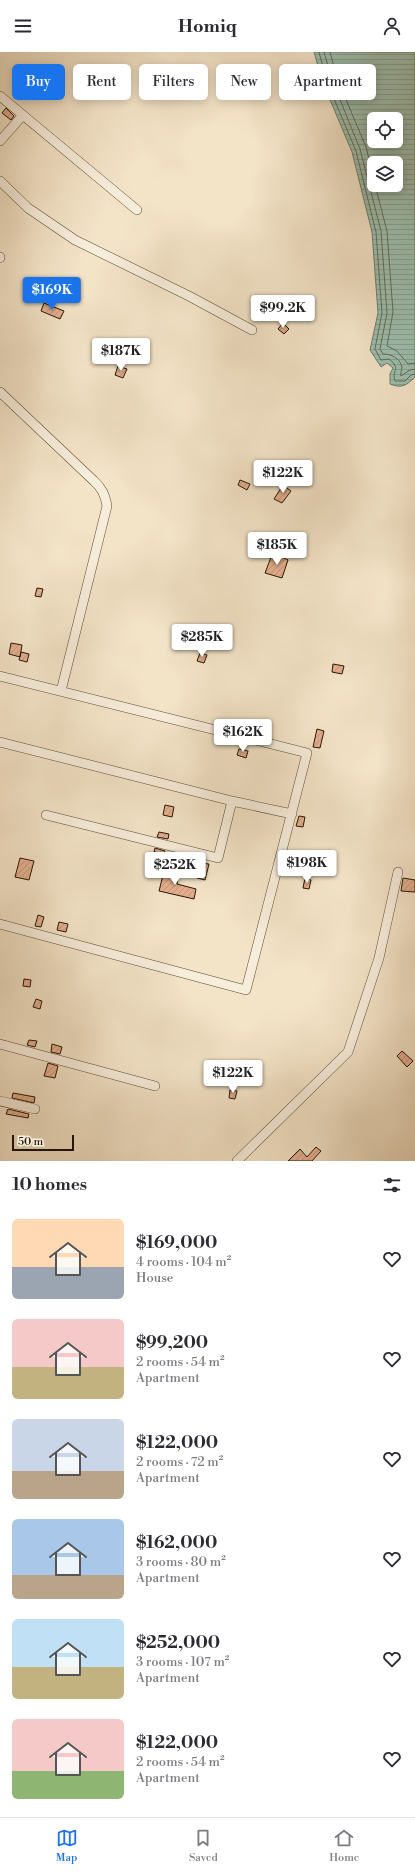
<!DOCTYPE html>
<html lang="en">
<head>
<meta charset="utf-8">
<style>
	body { margin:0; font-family:"Libre Bodoni",serif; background:#f2f2f3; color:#2b2b33; height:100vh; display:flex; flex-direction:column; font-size:15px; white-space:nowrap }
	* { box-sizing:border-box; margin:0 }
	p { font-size:13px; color:#7c7c81 }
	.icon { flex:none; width:22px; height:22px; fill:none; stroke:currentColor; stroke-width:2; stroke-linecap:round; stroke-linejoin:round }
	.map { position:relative; height:1109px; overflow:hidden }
	.panel { display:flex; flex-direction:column; background:#fff; flex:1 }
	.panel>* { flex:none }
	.hud { position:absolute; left:12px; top:12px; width:391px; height:36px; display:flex; gap:8px }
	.buttons { position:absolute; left:367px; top:60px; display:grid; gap:8px }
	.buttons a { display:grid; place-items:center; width:36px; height:36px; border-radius:6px; background:#fff; box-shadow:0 2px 10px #0003; font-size:20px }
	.scale { position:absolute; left:12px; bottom:10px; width:62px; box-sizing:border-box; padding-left:4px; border:2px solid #271701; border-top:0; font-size:11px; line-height:14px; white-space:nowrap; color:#271701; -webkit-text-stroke:3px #f7eddb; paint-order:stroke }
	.price { position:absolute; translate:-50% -34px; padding:0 9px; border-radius:4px; background:#fff; color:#222; font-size:13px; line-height:26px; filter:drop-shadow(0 1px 2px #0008) }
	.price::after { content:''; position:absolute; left:50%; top:24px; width:12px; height:9px; margin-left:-6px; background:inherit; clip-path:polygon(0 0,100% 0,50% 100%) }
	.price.active { background:#1a73e8; color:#fff }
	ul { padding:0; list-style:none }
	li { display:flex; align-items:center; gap:12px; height:100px; padding:0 12px }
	li span { display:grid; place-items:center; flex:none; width:112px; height:80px; border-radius:6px; color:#555 }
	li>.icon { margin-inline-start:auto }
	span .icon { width:48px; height:48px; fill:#fffc; stroke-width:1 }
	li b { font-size:17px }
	h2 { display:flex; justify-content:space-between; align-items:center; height:48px; padding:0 12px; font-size:17px }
	.pill { padding:0 14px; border-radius:6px; background:#fff; box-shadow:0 2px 10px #0003; font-size:14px; line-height:36px }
	.pill.active { background:#1a73e8; color:#fff }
	header { display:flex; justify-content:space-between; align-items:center; height:52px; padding:0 12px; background:#fff; font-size:18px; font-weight:700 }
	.tabs { display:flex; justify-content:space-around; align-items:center; height:56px; border-top:1px solid #e1e1e2; background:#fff; font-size:11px; color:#7c7c81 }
	.tabs a { display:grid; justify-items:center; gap:2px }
	.tabs .active { color:#1a73e8 }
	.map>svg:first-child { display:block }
</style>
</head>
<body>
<header><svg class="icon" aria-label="menu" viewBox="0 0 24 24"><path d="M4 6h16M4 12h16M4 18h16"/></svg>Homiq<svg class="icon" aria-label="person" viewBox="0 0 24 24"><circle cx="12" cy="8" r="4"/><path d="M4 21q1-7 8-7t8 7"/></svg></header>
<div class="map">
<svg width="415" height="1109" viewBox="0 0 415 1109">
	<defs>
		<pattern id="water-rules" width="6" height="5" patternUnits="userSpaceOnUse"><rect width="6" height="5" fill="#9dbfaf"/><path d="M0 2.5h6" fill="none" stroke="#87a395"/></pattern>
		<pattern id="building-hatch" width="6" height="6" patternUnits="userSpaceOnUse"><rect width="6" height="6" fill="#e5af90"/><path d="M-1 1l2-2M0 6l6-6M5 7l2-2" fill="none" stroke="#c4967a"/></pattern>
	</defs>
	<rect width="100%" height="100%" fill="#f3e3c7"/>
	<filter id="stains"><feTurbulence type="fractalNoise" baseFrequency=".005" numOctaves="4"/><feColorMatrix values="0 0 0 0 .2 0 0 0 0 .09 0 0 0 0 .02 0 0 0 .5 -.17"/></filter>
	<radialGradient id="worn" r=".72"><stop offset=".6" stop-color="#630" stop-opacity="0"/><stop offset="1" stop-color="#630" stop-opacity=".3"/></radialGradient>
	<path fill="url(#water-rules)" stroke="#6e7c69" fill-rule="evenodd" d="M314,0H415V325C407,333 402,337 390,332V322L393,316L387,311L381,315L370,298L378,261L372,180L352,100L323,31ZM374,67H396V89H374ZM374,111H396V133H374Z"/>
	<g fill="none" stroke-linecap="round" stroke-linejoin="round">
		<path stroke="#626b58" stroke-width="1" d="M319,0L327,30L356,99L376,180L382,261L375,297L381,308L389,307C402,317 391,318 395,329H405L411,323L415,322
			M324,0L332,28L360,97L381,179L387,261L380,297L383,302C391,302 400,306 402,315C402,318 400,321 401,324L410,318L415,317
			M330,0L337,26L366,95L374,127
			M375,133L387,179L393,260L387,294L397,299L408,312L415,311"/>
	</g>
	<path fill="url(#building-hatch)" stroke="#271701" d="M6,56L14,64L11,68L2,61Z
		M44,251L64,259L60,267L41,259Z
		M283,271L289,277L284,282L278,277Z
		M118,314L127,317L123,326L115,323Z
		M240,428L250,432L247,438L238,433Z
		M283,433L291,439L282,451L274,447Z
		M273,500L288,508L282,526L265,521Z
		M37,536L43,537L41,545L35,544Z
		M11,591L22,593L20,605L9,602Z
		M21,600L29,602L27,610L19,608Z
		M200,601L207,603L204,611L197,609Z
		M333,612L344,614L342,622L332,620Z
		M317,677L324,679L320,696L313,695Z
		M239,697L248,699L246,706L237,703Z
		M165,753L174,755L172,765L163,763Z
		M299,764L305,765L303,775L296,774Z
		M159,780L169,782L168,787L157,785Z
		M155,796L165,799L164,802L154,800Z
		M20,806L34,809L29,828L15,825Z
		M201,811L209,812L205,828L197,826Z
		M167,817L179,820L177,832L196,837L194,847L159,839L163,823L165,824Z
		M305,826L311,828L309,837L303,836Z
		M403,826L415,828V840L401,839Z
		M38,863L44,865L41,875L35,874Z
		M59,870L68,872L66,880L57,878Z
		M24,927L31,928L30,935L23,934Z
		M36,947L42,949L40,957L33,955Z
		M29,988L37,989L35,995L27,993Z
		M52,992L62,995L60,1002L51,1000Z
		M402,999L413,1009L407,1015L397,1004Z
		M48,1011L58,1014L55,1026L44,1024Z
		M230,1038L237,1039L235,1047L229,1046Z
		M13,1041L35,1045L34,1051L12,1046Z
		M8,1057L29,1062L28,1066L6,1062Z
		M316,1095L321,1099L312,1109H288L300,1097L307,1105Z"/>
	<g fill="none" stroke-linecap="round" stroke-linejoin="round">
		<defs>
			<path id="minor" d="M0,44L137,158
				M0,89L23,63
				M0,129L28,156L75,188L189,244L252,278
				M0,205V206
				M0,340L94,429C102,436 105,443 107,454L61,639
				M0,624L307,701L246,938L0,872
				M0,690L232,749L292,762
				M46,763L218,806L232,749
				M0,992L155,1034
				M0,1049L35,1057
				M237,1109L348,1000L379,906L398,820"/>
		</defs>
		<use href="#minor" stroke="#5a4a32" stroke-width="10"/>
		<use href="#minor" stroke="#f7eddb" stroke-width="9"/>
	</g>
	<rect width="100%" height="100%" filter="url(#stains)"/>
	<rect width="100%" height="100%" fill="url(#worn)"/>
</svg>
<div class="buttons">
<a><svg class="icon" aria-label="locate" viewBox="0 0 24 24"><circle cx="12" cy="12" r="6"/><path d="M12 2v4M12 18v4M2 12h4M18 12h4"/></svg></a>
<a><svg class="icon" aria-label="layers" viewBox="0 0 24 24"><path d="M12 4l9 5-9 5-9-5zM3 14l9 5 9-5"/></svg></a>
</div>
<div class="scale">50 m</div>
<b class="price active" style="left:52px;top:259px">$169K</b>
<b class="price" style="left:283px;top:277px">$99.2K</b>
<b class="price" style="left:121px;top:320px">$187K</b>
<b class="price" style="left:283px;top:442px">$122K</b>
<b class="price" style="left:277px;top:514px">$185K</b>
<b class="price" style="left:202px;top:606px">$285K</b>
<b class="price" style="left:243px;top:701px">$162K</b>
<b class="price" style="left:307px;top:832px">$198K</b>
<b class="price" style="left:175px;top:834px">$252K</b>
<b class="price" style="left:233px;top:1042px">$122K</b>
<div class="hud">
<a class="pill active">Buy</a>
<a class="pill">Rent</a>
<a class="pill">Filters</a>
<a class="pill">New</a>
<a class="pill">Apartment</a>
</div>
</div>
<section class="panel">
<h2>10 homes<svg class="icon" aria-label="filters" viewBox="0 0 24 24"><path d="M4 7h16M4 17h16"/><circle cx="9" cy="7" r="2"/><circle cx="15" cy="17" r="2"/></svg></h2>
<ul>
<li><span style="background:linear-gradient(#ffd9b3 60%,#9aa5b1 0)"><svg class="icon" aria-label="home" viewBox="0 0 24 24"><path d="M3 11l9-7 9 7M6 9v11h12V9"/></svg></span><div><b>$169,000</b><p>4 rooms · 104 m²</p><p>House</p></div><svg class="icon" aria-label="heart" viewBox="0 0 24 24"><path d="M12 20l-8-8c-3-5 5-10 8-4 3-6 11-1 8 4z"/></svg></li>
<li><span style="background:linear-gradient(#f6c9c9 60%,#c2b280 0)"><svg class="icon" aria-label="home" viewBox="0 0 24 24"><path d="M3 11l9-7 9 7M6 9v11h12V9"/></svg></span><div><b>$99,200</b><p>2 rooms · 54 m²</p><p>Apartment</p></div><svg class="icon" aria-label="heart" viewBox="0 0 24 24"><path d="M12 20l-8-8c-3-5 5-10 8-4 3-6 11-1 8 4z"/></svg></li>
<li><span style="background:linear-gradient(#c9d6e8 65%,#b9a48a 0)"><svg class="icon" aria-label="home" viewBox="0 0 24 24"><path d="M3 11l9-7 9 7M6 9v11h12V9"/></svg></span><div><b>$122,000</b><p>2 rooms · 72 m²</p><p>Apartment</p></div><svg class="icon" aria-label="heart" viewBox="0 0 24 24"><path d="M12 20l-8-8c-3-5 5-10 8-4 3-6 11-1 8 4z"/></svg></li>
<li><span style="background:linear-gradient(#a9c7e8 70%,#b9a48a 0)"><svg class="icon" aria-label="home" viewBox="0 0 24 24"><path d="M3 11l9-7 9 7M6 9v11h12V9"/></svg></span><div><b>$162,000</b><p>3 rooms · 80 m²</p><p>Apartment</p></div><svg class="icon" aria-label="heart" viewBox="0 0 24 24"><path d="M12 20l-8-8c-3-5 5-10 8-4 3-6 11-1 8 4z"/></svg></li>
<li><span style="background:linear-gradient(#bfe0f5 60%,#c2b280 0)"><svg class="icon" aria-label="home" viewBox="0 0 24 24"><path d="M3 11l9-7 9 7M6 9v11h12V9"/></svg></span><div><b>$252,000</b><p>3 rooms · 107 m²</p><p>Apartment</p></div><svg class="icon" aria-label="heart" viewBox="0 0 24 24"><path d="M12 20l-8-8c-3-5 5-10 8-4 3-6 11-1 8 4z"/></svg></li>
<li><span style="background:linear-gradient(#f6c9c9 65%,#8fb573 0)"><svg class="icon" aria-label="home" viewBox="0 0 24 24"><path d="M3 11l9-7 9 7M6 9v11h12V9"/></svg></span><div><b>$122,000</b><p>2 rooms · 54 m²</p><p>Apartment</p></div><svg class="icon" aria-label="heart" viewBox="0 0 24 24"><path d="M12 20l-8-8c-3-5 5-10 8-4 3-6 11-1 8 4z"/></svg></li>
</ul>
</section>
<nav class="tabs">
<a class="active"><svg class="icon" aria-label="map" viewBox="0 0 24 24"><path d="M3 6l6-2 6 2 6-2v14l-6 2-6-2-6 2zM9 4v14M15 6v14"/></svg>Map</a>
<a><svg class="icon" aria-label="saved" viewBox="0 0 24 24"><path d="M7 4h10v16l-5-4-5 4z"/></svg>Saved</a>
<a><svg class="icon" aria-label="home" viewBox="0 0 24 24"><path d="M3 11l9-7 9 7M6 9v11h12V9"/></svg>Home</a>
</nav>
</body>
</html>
